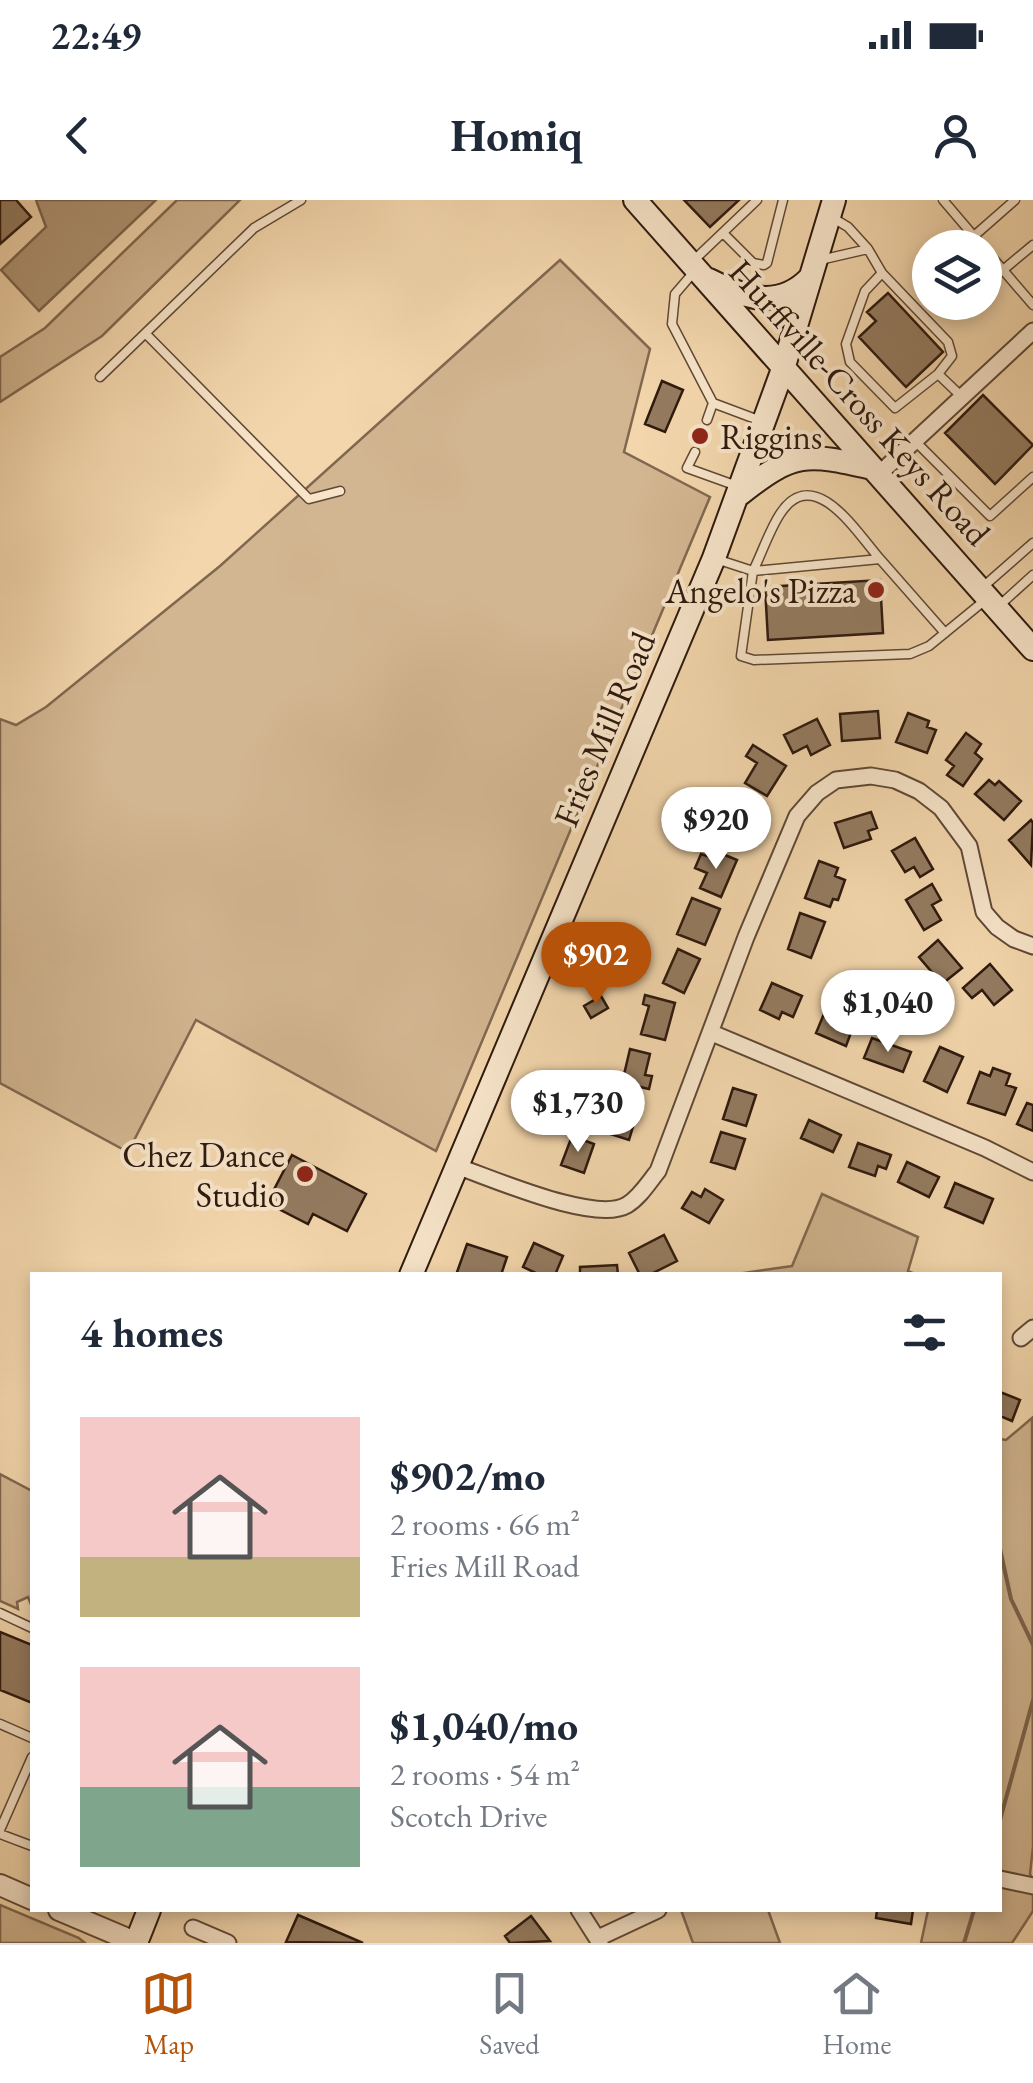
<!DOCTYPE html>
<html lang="en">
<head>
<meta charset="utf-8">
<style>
	body { margin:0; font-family:"EB Garamond",serif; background:#f6f6f7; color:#1f2937; height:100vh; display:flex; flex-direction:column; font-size:38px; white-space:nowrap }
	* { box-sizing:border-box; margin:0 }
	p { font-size:32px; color:#747a83 }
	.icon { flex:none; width:55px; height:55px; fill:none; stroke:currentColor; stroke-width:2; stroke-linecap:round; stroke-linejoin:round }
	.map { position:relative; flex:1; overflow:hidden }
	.drawer { position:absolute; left:30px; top:1072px; width:972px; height:640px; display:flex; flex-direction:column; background:#fff; border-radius:0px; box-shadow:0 5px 15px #0003 }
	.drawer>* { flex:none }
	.controls { position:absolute; left:912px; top:30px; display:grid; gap:20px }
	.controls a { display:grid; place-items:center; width:90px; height:90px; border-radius:50%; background:#fff; box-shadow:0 5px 15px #0003; font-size:50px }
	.price { position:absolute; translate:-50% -85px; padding:0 22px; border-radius:35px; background:#fff; color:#222; font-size:32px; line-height:65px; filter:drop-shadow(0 2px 5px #0008) }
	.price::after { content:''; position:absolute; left:50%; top:60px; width:30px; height:22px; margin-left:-15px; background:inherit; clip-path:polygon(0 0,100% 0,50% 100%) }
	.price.active { background:#b45309; color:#fff }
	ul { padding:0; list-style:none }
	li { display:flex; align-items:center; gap:30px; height:250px; padding:0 50px }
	li span { display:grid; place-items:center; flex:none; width:280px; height:200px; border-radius:0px; color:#555 }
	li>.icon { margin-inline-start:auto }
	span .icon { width:120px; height:120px; fill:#fffc; stroke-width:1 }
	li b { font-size:42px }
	h2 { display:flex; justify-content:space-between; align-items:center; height:120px; padding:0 50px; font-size:42px }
	.status { display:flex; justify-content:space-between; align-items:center; height:70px; padding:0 50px; background:#fff; direction:ltr }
	.status svg { height:28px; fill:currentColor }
	header { display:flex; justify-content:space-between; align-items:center; height:130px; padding:0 50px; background:#fff; font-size:45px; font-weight:700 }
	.dock { display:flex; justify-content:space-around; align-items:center; height:140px; border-top:2px solid #e0e1e3; background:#fff; font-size:28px; color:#747a83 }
	.dock a { display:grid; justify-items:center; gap:5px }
	.dock .active { color:#b45309 }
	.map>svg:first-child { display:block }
</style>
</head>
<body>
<div class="status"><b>22:49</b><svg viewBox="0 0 49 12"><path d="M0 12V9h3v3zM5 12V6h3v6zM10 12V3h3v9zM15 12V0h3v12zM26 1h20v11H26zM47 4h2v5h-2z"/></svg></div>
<header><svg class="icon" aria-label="back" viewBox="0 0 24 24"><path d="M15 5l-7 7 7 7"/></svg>Homiq<svg class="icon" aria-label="person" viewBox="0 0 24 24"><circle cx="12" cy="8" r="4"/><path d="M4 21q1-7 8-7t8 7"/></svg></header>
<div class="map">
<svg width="1033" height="1743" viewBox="0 0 1033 1743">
	<rect width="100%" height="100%" fill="#f3d6ac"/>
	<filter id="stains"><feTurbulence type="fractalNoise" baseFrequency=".002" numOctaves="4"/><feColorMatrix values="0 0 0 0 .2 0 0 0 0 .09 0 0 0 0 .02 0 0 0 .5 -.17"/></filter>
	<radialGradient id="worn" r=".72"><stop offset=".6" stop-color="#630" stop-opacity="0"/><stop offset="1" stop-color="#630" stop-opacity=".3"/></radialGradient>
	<path fill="#d2b691" stroke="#806850" stroke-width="2.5" d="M177,0H240L102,136L0,202V157L45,128Z
		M560,60L650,149L624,252L710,297L436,951L196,820L128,952L0,883V519L16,525L46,507L220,366Z
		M822,994L918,1037L908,1071L917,1075H730L792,1066Z
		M1032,1218L1033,1647L1030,1674L1033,1680V1711L1012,1743H921L928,1710H1000V1239L1006,1240Z
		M0,1274L32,1291V1407L28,1397L17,1402L18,1409L0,1401Z
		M0,1705L79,1738L85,1743H0Z
		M681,1710H768L780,1743H693Z"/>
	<path fill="#b09676" stroke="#7c644c" stroke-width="2.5" d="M36,0H156L39,111L1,70L46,27Z"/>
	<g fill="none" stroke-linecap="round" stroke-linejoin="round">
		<path stroke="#7c644c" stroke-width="4" d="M1000,1349L1011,1399L1033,1445
			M1000,1620L1033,1500
			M964,1743L974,1710"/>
	</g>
	<path fill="#947b60" stroke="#2e190e" stroke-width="2.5" d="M0,0H16L31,17L0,44Z
		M684,0H739L710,27Z
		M888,93L943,152L906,187L859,137L876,121L867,112Z
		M662,181L683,190L665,232L645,224Z
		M983,195L1033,245L995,284L945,233Z
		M880,380L883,433L768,440L765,387Z
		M878,511L880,538L842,541L840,514Z
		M908,513L929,521L927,527L936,530L927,553L896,542Z
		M817,519L830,545L811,555L807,546L793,553L784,535Z
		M966,533L981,544L975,553L982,559L963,586L947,575L954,566L946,560Z
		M753,545L786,566L767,596L745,583L757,563L746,556Z
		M989,580L995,585L999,581L1021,601L1004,620L975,594Z
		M734,605L760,617L746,649L719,637Z
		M871,612L877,628L868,631L871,639L844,648L835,623Z
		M1031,620L1033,623L1031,665L1009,640Z
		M915,638L933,669L920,677L914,667L905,672L892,651Z
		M713,650L737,660L721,697L700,688L707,673L695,668L701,654L710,657Z
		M819,661L838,668L835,676L845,680L838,700L833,699L830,707L805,698Z
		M932,684L941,700L932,705L941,720L924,730L906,700Z
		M692,698L720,709L705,745L677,734Z
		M800,713L825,722L811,758L788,749Z
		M938,740L962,768L942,784L919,757Z
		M678,749L700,759L684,793L663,783Z
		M990,764L1012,790L994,805L982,790L972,798L963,788Z
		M772,783L802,796L793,817L782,812L779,819L760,810Z
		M645,795L675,803L665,840L641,834L649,806L643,804Z
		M601,796L608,808L591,818L584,806Z
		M826,809L855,822L846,846L816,833Z
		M872,838L911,852L903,872L864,858Z
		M940,847L963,857L947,892L924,881Z
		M630,849L650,854L645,875L652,876L649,889L622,883Z
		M993,868L1010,874L1006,885L1016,888L1005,915L968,903L980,872L990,876Z
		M733,888L756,895L746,926L723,919Z
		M613,895L640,903L629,940L601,931Z
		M1027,903L1033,905V931L1017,924Z
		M809,920L841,935L833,952L801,938Z
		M721,932L745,939L735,969L711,962Z
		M572,936L594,944L584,973L561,965Z
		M858,943L891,955L886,969L878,966L875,976L849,967Z
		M292,955L366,994L347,1031L313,1014L308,1024L267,1003Z
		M907,962L939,977L929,997L898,982Z
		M955,983L993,999L983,1023L945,1007Z
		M705,989L723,1000L709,1023L682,1008L692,992L701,997Z
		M664,1035L677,1061L649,1075H640L629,1053Z
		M534,1043L563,1056L555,1075H540L523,1067Z
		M467,1044L507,1057L501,1075H456Z
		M617,1065L618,1075H580V1067Z
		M1000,1192L1020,1200L1012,1221L1000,1216Z
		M0,1432L32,1445V1503L0,1490Z
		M877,1710H913L911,1724L876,1718Z
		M298,1715L363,1743L286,1742Z
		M531,1716L550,1741L510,1743L505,1736Z"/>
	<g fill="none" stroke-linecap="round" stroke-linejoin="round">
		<defs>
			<path id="service" d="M943,0L984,48
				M723,33L753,63L764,65L767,63L783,0
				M974,36L1015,0
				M868,49L882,73L865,91L846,144L850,162L895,208L938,174L961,196
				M985,49L1033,105
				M820,60L868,49L848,27L833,18
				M692,62L757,0
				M1003,70L1033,45
				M693,73L675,94L672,124L713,203L707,220
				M882,73L948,142L952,156L938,174
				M146,134L309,299L340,291
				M100,177L254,28L301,0
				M713,203L761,221
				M914,240L990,316L1033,277
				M695,252L687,268L737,286
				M716,359L753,371L741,456L754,460L910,454L929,446L984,401
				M880,359C857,333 814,262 780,314C769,331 762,353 753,371L880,359L945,433
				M984,386L1033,343
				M1000,405L1033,375
				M0,1413L32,1428
				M0,1524L32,1538
				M0,1630L32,1557
				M0,1634L32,1646"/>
			<path id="minor" d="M878,275L1033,131
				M712,833L985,948L1033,972
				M456,966C492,978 595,1024 627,1005C640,997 649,982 658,971L746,737L797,616L817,593L836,580L871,576L895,580L919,591L941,608L969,646L984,712L997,727L1014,739L1033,746
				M1021,1138L1033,1128
				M1000,1679L1033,1686
				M579,1710L600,1743
				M193,1728L228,1743
				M598,1738L658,1710"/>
			<path id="tertiary" d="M0,1685L32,1699
				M59,1710L137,1743"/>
			<path id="secondary" d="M635,0L1033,449
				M709,80C745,98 779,110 810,78
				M740,294C794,251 806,253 872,268
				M411,1075L714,358L783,169L834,0
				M136,1743L149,1710"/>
		</defs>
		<use href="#service" stroke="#5f4836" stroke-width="11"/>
		<use href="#minor" stroke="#5f4836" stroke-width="19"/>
		<use href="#tertiary" stroke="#5f4836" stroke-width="24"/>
		<use href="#secondary" stroke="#2e190e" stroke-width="26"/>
		<use href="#service" stroke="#f7e4c9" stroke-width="8"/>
		<use href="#minor" stroke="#f7e4c9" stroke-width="15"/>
		<use href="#tertiary" stroke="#f7e4c9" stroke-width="20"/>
		<use href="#secondary" stroke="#f7e4c9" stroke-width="22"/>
	</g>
	<g fill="#8f2418" stroke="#f7e4c9" stroke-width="4">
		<circle cx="700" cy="236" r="10"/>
		<circle cx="876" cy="390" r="10"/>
		<circle cx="305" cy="974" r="10"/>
	</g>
	<g text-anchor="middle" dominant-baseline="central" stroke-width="8" stroke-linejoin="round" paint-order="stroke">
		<g font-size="35" fill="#2e190e" stroke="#f7e4c9">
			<text transform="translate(860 202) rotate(48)">Hurffville-Cross Keys Road</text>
			<text transform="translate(604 529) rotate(-67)">Fries Mill Road</text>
		</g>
		<g font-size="35" fill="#2e190e" stroke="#f7e4c9" text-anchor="end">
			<text x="720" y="236" text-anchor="start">Riggins</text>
			<text x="856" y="390">Angelo's Pizza</text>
			<text x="285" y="954">Chez Dance<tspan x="285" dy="40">Studio</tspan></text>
		</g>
	</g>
	<rect width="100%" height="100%" filter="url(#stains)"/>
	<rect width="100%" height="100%" fill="url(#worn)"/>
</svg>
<div class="controls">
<a><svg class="icon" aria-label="layers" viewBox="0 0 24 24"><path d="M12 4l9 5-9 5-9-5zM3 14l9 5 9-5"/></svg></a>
</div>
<b class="price" style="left:716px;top:672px">$920</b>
<b class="price active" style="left:596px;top:807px">$902</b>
<b class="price" style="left:888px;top:855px">$1,040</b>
<b class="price" style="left:578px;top:955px">$1,730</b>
<section class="drawer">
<h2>4 homes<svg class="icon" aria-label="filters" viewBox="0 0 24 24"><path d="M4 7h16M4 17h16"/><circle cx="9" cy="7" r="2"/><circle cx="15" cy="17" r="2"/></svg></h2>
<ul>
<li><span style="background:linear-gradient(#f6c9c9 70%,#c2b280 0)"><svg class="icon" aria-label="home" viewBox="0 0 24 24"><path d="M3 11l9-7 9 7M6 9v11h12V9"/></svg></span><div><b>$902/mo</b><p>2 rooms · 66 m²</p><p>Fries Mill Road</p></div></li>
<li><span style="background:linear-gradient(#f6c9c9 60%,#7fa58c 0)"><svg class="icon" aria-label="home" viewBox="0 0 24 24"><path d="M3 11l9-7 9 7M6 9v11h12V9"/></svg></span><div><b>$1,040/mo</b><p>2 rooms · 54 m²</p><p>Scotch Drive</p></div></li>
</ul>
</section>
</div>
<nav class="dock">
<a class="active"><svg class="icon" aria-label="map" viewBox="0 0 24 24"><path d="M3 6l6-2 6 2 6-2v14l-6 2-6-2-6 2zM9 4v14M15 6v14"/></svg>Map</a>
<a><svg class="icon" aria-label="saved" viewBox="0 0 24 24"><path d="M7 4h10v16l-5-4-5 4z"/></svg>Saved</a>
<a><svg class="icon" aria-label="home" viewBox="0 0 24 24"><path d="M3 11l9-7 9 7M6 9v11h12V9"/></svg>Home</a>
</nav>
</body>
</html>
